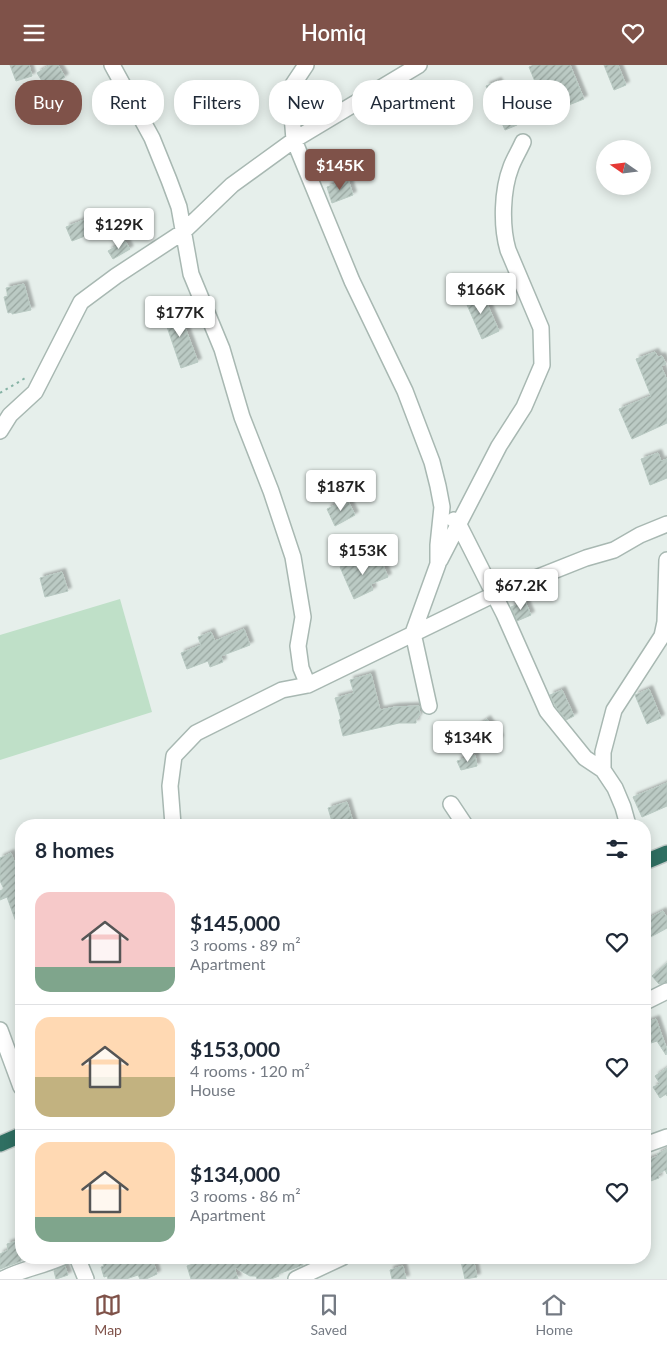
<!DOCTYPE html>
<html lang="en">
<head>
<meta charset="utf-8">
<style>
	body { margin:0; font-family:Lato,sans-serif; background:#f2f2f3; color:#1f2937; height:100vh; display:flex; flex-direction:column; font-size:19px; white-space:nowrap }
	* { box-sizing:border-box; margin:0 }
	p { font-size:16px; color:#747a83 }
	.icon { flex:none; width:28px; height:28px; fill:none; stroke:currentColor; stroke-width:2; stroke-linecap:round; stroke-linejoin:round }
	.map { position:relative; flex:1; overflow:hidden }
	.sheet { position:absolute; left:15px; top:754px; width:636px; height:445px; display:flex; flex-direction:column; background:#fff; border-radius:20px; box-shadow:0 2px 12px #0003 }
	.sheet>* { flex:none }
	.guide { position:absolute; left:15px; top:15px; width:638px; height:45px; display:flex; gap:10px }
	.needle { width:32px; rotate:284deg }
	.buttons { position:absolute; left:596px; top:75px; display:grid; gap:10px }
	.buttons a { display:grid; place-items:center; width:55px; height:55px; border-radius:50%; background:#fff; box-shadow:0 2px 12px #0003; font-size:25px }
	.price { position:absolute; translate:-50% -42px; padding:0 11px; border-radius:5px; background:#fff; color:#222; font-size:16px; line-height:32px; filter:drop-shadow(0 1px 2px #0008) }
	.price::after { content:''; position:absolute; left:50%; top:30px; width:15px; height:11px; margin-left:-8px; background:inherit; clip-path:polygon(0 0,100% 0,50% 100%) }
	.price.active { background:#7f5249; color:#fff }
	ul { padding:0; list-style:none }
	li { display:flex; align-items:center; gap:15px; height:125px; padding:0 20px }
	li+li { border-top:1px solid #e0e1e3 }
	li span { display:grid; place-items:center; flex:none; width:140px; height:100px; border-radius:15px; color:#555 }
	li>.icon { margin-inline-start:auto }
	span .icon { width:60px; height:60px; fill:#fffc; stroke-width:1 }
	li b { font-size:21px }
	h2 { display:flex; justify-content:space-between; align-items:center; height:60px; padding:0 20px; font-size:21px }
	.chip { padding:0 18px; border-radius:20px; background:#fff; box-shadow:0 2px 12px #0003; font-size:18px; line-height:45px }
	.chip.active { background:#7f5249; color:#fff }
	header { display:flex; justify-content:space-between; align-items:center; height:65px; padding:0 20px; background:#7f5249; color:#fff; font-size:22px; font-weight:600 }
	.dock { display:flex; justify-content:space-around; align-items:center; height:70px; border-top:1px solid #e0e1e3; background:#fff; font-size:14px; color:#747a83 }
	.dock a { display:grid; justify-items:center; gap:2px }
	.dock .active { color:#7f5249 }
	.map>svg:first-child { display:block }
</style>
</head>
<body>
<header><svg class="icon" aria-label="menu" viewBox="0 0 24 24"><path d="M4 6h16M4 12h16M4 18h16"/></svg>Homiq<svg class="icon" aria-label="heart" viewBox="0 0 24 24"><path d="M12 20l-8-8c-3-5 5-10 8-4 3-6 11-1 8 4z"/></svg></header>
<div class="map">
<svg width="667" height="1214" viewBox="0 0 667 1214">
	<defs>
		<pattern id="building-hatch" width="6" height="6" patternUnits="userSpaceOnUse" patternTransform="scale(1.25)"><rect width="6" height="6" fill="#bbcac4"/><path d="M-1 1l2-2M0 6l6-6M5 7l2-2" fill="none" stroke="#98a6a0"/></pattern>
		<filter id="shadow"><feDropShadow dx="3.5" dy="-3.5" stdDeviation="1" flood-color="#0004"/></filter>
	</defs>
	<rect width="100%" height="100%" fill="#e6efeb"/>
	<path fill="#bfe0c8" d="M120,534L152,647L0,695V570Z"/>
	<path fill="url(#building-hatch)" stroke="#b8c9c2" filter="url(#shadow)" d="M10,0H29L32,11L16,16Z
		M50,0H58L65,12L47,24L37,8Z
		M534,0H570L584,34L548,48L529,2Z
		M604,0H618L626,20L614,25Z
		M498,16L517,60L505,65L486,21Z
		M348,114L353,130L332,138L327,122Z
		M84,155L90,169L72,176L66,162Z
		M125,176L130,184L113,194L108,186Z
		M24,219L31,245L12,249V247L8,248L4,232L8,231L6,223Z
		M481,225L499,266L482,274L464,233Z
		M176,238L198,297L181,303L164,253L171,251L168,240Z
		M655,287L658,292L662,291L666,299L661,301L667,315V358L632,374L619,344L651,331L636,294Z
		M658,388L661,396L667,394V413L650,420L641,394Z
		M347,434L355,450L335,461L327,444Z
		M360,493L363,501L380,493L388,512L371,519L373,525L354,534L340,502Z
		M62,507L68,526L45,532L40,513Z
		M525,536L531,550L517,556L511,542Z
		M244,564L250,580L221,591L223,597L210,602L208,596L187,604L181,588L201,580L198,572L211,567L215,576Z
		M371,609L380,645L395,642L419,641L420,650H418V653H416V658H399L343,671L339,655L341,654L335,633L354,628L350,615Z
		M649,624L661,653L647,659L635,630Z
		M562,625L574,651L566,655L556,642L550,630Z
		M487,654L500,674L489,682L476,662Z
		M475,690L477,701L461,705L457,696Z
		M667,718V741L642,752L633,732Z
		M347,737L354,760H333L328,743Z
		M11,788L21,815L20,868L7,832L0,835V826L4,824L0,816V793Z
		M663,846L667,853V863L645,875V855Z
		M667,898V917L659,919L652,911Z
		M656,954L667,985L666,990L657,976L645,980V958Z
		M667,1003V1031L666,1029L660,1033L653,1022L660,1019L655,1011Z
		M667,1084V1109L665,1105L658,1109L659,1113L645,1118V1096L658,1091L657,1089Z
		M21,1175V1196L0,1204V1189L8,1185L7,1179Z
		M100,1192H152L157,1209L146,1214H140L138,1210L126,1214H108L107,1211L104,1212L101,1202L104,1201Z
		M198,1192H300L303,1200L278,1209L279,1211L271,1214H257L256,1211H250L234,1202L238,1214H191L187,1201L200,1197Z
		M460,1192H473L477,1212L465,1214Z
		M65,1201L68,1210L56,1214L54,1206Z
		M403,1201L406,1214H392L390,1205Z"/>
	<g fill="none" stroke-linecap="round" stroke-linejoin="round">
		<defs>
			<path id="minor" d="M112,0L152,73L169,115L179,142L191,209L222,284L242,352L271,426L293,492L303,552L298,581L301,603L308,620
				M306,0L290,24L294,75L352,216L405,326L432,397L438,421L442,442L438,480V499L413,568L429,641
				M0,366L10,350L35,327L81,237L116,211L183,167L232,120L294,75L419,0
				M454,455L458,458L504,549L547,646L585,693L603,705L615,723L623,742L628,760
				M440,495L499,381L524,342L542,300L541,263L508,185C501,161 502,125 511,102C514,94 519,86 523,77
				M603,705V687L614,645L662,571L665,557L667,495
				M451,739L465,760
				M173,760L170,721L174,691L196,668L282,625L308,620L493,530L586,493L614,485L640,470L667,459
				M645,937L667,926
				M0,965L21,1022
				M645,1080L667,1072
				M77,1192L86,1214
				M3,1214C22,1204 43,1201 63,1192
				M296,1214L343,1192"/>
			<path id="highway" d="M645,797L667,788
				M0,1079L21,1070"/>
		</defs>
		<use href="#minor" stroke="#a8b8b2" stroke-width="18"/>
		<use href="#highway" stroke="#c2cac8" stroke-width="18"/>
		<path stroke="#86b3a5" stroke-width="2" stroke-dasharray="2.5 4" stroke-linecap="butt" d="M0,328L27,312"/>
		<use href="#minor" stroke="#fff" stroke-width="15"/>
		<use href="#highway" stroke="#2f6f62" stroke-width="15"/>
	</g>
</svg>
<div class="buttons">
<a><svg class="needle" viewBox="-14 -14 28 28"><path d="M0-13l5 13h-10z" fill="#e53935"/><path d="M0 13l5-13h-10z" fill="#747a83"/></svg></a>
</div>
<b class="price active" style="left:340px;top:126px">$145K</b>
<b class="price" style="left:119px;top:185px">$129K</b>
<b class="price" style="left:481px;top:250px">$166K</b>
<b class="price" style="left:180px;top:273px">$177K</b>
<b class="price" style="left:341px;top:447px">$187K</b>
<b class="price" style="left:363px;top:511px">$153K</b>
<b class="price" style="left:521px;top:546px">$67.2K</b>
<b class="price" style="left:468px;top:698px">$134K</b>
<div class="guide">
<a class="chip active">Buy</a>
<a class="chip">Rent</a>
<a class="chip">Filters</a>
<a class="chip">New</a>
<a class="chip">Apartment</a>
<a class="chip">House</a>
</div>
<section class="sheet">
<h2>8 homes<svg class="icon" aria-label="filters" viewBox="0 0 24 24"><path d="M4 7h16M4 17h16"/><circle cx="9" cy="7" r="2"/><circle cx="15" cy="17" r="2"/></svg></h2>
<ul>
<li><span style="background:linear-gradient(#f6c9c9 75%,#7fa58c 0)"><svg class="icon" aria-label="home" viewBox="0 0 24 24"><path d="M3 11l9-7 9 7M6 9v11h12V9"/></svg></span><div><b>$145,000</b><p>3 rooms · 89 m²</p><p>Apartment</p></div><svg class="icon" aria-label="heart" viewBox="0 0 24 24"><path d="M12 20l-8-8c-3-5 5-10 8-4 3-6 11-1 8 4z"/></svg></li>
<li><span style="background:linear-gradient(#ffd9b3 60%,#c2b280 0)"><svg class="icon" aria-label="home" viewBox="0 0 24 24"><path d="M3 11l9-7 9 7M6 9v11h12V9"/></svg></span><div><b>$153,000</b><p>4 rooms · 120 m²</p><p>House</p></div><svg class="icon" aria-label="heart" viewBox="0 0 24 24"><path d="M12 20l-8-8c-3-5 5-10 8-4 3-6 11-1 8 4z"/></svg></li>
<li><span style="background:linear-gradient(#ffd9b3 75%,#7fa58c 0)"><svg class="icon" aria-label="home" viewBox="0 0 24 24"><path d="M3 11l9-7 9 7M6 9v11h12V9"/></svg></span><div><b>$134,000</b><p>3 rooms · 86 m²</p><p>Apartment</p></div><svg class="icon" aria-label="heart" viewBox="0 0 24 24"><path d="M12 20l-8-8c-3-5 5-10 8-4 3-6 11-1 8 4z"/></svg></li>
</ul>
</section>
</div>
<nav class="dock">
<a class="active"><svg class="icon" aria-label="map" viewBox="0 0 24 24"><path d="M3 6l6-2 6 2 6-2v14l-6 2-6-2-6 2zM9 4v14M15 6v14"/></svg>Map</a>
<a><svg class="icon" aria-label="saved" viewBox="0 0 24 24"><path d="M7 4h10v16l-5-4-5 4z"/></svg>Saved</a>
<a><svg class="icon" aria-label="home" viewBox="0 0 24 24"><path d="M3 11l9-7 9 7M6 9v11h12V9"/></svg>Home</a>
</nav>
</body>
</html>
